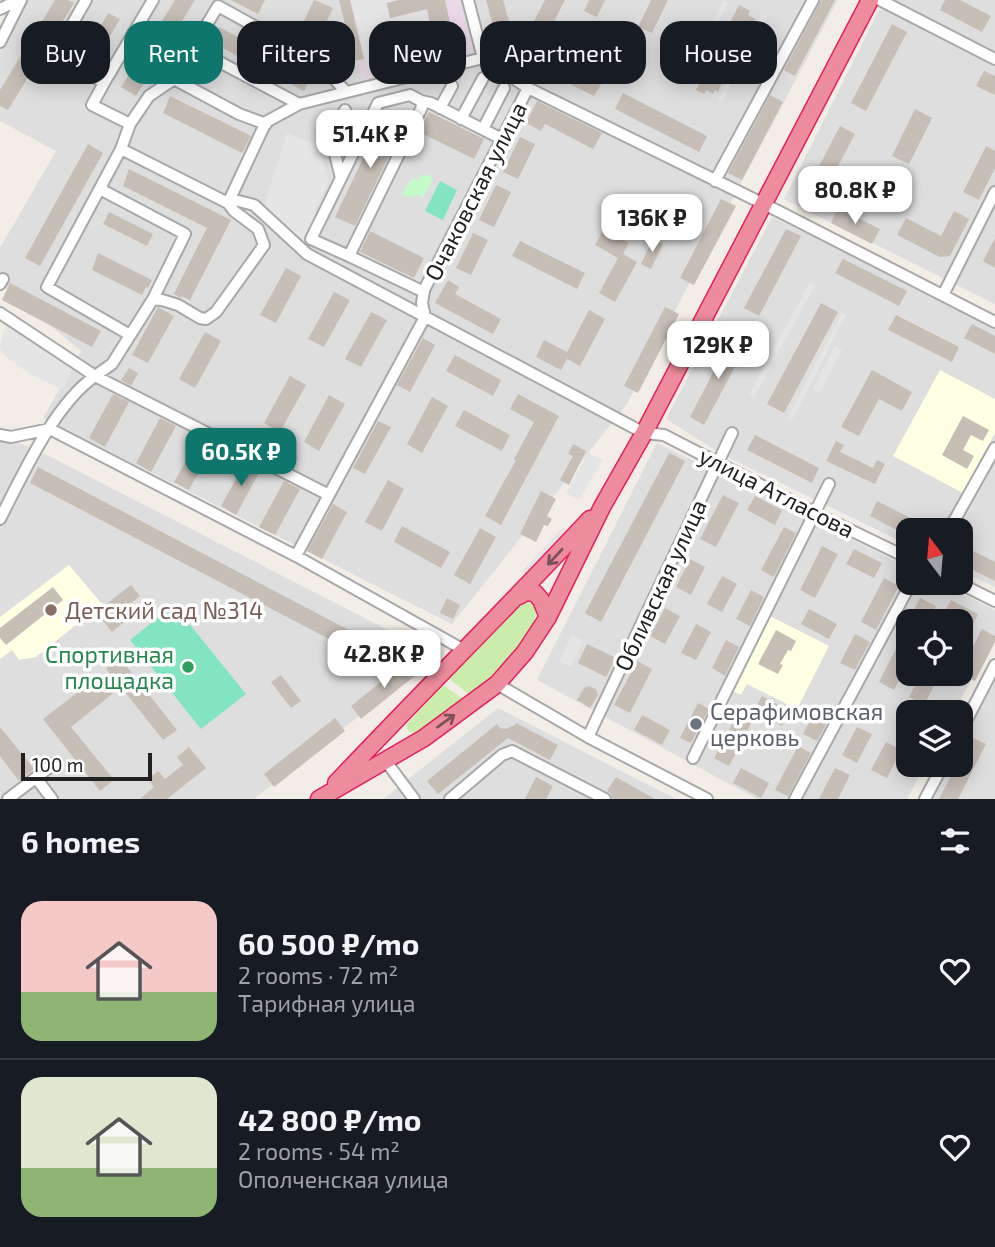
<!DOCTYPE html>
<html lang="en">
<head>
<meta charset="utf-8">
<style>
	body { margin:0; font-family:"Exo 2",sans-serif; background:#242831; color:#f1f3f6; height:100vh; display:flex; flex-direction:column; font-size:26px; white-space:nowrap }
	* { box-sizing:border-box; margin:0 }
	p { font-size:23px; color:#9ea1a6 }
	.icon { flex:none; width:38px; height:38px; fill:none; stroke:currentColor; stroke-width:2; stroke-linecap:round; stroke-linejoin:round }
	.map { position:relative; height:799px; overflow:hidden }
	.side { display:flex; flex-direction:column; background:#171b24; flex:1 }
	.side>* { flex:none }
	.hud { position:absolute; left:21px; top:21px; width:954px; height:63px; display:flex; gap:14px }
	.needle { width:46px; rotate:344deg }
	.fabs { position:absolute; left:896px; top:518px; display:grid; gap:14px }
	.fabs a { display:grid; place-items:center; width:77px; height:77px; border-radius:14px; background:#171b24; box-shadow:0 4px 18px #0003; font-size:35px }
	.scale { position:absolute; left:21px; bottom:18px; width:131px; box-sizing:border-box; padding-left:7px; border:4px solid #212121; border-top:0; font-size:19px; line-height:24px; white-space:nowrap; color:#212121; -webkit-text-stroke:5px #fff; paint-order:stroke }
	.price { position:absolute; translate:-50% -60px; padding:0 16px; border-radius:14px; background:#fff; color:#222; font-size:23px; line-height:46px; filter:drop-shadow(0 2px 4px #0008) }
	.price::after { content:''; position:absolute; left:50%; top:42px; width:21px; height:16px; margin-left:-10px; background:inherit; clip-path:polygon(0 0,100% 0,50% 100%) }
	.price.on { background:#0f766e; color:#fff }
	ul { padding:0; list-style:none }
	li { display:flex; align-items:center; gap:21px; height:175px; padding:0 21px }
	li+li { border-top:2px solid #363941 }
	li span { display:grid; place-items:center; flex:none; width:196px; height:140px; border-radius:21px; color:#555 }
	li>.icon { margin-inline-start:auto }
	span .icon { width:84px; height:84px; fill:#fffc; stroke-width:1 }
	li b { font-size:30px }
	h2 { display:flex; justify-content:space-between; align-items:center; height:84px; padding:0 21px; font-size:30px }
	.chip { padding:0 24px; border-radius:21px; background:#171b24; box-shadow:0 4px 18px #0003; font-size:24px; line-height:63px }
	.chip.on { background:#0f766e; color:#fff }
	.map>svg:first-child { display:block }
</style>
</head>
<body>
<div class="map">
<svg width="995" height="799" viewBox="0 0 995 799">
	<rect width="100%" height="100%" fill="#f2eee7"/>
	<path fill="#dfdede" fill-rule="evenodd" d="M23,0H838L740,185L627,404L452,624L43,418L81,351L0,284V248L56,151L0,121V38Z
		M896,0H995V52L895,2Z
		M881,6L995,63V304L784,199Z
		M772,217L995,322V587L961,571V530H908V545L723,455L666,419Z
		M0,434L47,455L427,650L415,672L254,799H0Z
		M657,443L908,567V583H940L995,610V635L954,712H908V765H925L907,799H757L537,680ZM908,621H961V674H908Z
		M995,657V799H923L941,765H961V725Z
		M498,708L676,799H383Z"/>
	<path fill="#ebd9e7" d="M343,0H459L473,51L362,79Z"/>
	<path fill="#ffffe3" d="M940,370L995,399V433L963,493L893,456Z
		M69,565L102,604L36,657L19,660L12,650L0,659V617Z
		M768,615L829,646L797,709L747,684L741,695L730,690Z"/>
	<path fill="#cbedab" d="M529,599C534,603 537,606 536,613C535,631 505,665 492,677C485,683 476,688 469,694L449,679L523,602Z
		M443,685L463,699L417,733L409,732L406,725Z"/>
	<path fill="#c4fcc9" d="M426,174L433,178L423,197L416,194L414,197L411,196L410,197L402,194L412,178L418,181L421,175L425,176Z"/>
	<path fill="#82e4c0" d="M440,181L457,190L443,220L425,211Z
		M174,605L246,694L201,729L130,640Z"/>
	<path fill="#e5e5e5" d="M351,0H395L385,3L390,19L426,10L432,31L383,44L388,66L367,71Z
		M723,1L728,3L697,62L692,60Z
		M762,14L767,17L722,102L718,100Z
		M677,55L689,62L676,85L664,79Z
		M287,133L310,142H317L329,181L315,211L318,213L302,246L264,206Z
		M810,282L815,285L754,398L749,395Z
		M842,313L846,315L792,420L788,418Z
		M725,323L747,333L750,338L748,346L720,333Z
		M5,326L76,364L62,389L31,375L5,356L0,349V345Z
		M835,346L842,350L820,393L813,389Z
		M588,453L603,460L579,500L566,493Z
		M563,527L570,533L530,574L521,572Z
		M572,635L583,641L571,667L559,662Z"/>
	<path fill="#c7beb6" d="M55,0H68L74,3L8,110L0,106V90Z
		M175,0H195L136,96L121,87Z
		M231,0H265L258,14Z
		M314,0L333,8L314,49L295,40Z
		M339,0H350L364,59L354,61Z
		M399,0H445L456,50L402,63L398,45L426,38L425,34L432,32L427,9L390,18L387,3Z
		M486,0H503L512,32L496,36Z
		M545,0H565L550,29L534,21Z
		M589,0H605L597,17L584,11Z
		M651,0H668L652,33L638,27Z
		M821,0H835L795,76L784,70Z
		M945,0H960L991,16L982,32L940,10Z
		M739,5L750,11L748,15L755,19L747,36L744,35L737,48L740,49L732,64L729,63L722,77L724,78L718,92L715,90L713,94L706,90L704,94L696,90Z
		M108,13L120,19L101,51L90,45Z
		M892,24L907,32L866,111L851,103Z
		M219,27L312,76L304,91L211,42Z
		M523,41L603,81L594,96L516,57Z
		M984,71L995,76V95L976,86Z
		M623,93L707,136L699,152L615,109Z
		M770,95L783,102L742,180L728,173Z
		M170,96L251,136L242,153L163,113Z
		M537,101L602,133L593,149L545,124L541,131L526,123Z
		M915,109L932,118L909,164L892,156Z
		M429,112L484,139L474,159L419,132Z
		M385,113L405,123L355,226L335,217Z
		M840,126L855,134L813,213L799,205Z
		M520,137L535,144L518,179L503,172Z
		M88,144L103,153L40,266L25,258Z
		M986,146L995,151V168L979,200L963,192Z
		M129,169L231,220L190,300L181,296L180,298L174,294L207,228L123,186Z
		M496,185L511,192L494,227L479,220Z
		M721,199L736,206L694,285L680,278Z
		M838,208L880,229L872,244L831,223Z
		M954,211L969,219L950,256L940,257L897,235L906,218L941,236Z
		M109,212L153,234L147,246L103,224Z
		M604,229L629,243L623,254L637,262L615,302L599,293L618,258L595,245Z
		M786,229L801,236L759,316L744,308Z
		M370,231L424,258L414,278L360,252Z
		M473,233L488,240L471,275L456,268Z
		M995,238V268L983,261Z
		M653,239L663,244L651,269L641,264Z
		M520,241L585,273L577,289L512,256Z
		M98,253L152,280L148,288L146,287L142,295L92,270Z
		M843,259L907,291L899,306L835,273Z
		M286,268L301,276L276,323L260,315Z
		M448,280L459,287L455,294L501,319L493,334L435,303Z
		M10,283L101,331L92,347L2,300Z
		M334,292L350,300L324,347L308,339Z
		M821,303L838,312L784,413L767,404Z
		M158,307L174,316L148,363L132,355Z
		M665,307L679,314L638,393L624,386Z
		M589,310L605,319L580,366L567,359L561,370L536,357L544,340L567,352Z
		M371,312L387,320L361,367L345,359Z
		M896,315L959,347L952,362L888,330Z
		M972,324L995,336V354L964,338Z
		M205,332L221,341L195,388L179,379Z
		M423,338L435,345L410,392L397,385Z
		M731,338L746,346L704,425L690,417Z
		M455,355L501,380L493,396L446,371Z
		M129,368L138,373L131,386L121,380Z
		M872,370L912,392L902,411L879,399L859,436L841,427Z
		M290,376L306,385L280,432L264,423Z
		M113,394L129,402L105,447L89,438Z
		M518,394L559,416L501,525L485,516L516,460L514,459L534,422L510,409Z
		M329,395L345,404L319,451L304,442Z
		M432,397L448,406L422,453L407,444Z
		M464,410L510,435L502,451L455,426Z
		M963,416L989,430L983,441L971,435L963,450L974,456L967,469L942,455Z
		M160,418L176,426L151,472L136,463Z
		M378,421L391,427L365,474L353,468Z
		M755,435L819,468L812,483L747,450Z
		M199,437L214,445L189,490L174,482Z
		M836,441L844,445L840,452L873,468L877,460L885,464L875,484L826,461Z
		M573,444L586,451L569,485L560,480L573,456L568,454Z
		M669,453L685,461L601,622L585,613Z
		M246,461L261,469L236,515L221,506Z
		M38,467L383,648L375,663L30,483Z
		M388,480L404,489L382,531L365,522Z
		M284,481L300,489L275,535L259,527Z
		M541,491L556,499L547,516L552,519L548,526L544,525L536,542L520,534Z
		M723,495L739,503L716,547L700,539Z
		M755,496L782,510L775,525L747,510Z
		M877,501L934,530H908V536L870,516Z
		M333,504L347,512L322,559L307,551Z
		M402,526L450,552L441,568L394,542Z
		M784,527L796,533L774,577L761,570Z
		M480,528L496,537L470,584L454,575Z
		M822,546L838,554L815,598L800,590Z
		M963,546L995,562V581L961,564V550Z
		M854,549L882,563L874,578L846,564Z
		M690,559L705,567L691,595L676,587Z
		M722,576L737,584L722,612L707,604Z
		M884,578L899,586L876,630L861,622Z
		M131,585L140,596L118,614L124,622L112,632L96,612Z
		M53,587L63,600L6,645L0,638V628Z
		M751,590L764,597L750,626L736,619Z
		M447,598L460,605L453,619L440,613Z
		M920,598L936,606L928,621H908Z
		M951,600L978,614L971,629L961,623V621H957L943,614Z
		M665,608L680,616L665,644L650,636Z
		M809,609L837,624L829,639L801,624Z
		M908,622V663L894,690L879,682L899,643L898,642Z
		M696,624L711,632L696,660L681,653Z
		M982,629L995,636V642L975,681L960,674L961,670Z
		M776,630L796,641L791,651L788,650L780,664L783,665L778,674L758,664Z
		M855,634L870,642L855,670L840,663Z
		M726,640L739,647L725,676L712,668Z
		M587,644L616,658L606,677L578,663Z
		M120,658L177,730L163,740L121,687L71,727L114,780L100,791L43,719L95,679L105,691L116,682L106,669Z
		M407,661L417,674L361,719L351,706Z
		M637,661L652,669L630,713L614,705Z
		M921,674H940L924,705L909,697Z
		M281,675L301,701L291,708L271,682Z
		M589,686L596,689L598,695L590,708L577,700L584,688Z
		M762,696L790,711L782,726L754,711Z
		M698,703L709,709L691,743L680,738Z
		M818,706L832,713L817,741L803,734Z
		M642,715L670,730L662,745L634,730Z
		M737,715L752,722L729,766L714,758Z
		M335,718L345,731L274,787L264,774Z
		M516,723L558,745L550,760L508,738L438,794L427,781L497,724L500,728L506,729L515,725Z
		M0,727L34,769L19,781L0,756Z
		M857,727L872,734L857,763L842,755Z
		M971,737L986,744L958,799H939L957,765H961V757Z
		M886,742L901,750L887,778L871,770Z
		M798,746L811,753L788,796L775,790Z
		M189,747L206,768L167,799H140L154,787L148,779L158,771L165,779L183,765L177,757Z
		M741,768L769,783L761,798L733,783Z
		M835,768L850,775L838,799H819Z
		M536,777L553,786L546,799H525Z
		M616,777L655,799H613L611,794L607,791Z"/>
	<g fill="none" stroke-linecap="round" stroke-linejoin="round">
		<defs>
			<path id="minor" d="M86,0L56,52L104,83
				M153,0L104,83L92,105L130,124L149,96L174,79L218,6L318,61L346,92
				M468,0L483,58
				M880,0L995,59
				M0,9L18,0
				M0,42L21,0
				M193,48L299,104
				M174,79L239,114L266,124
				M421,101L431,103L502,139
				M440,108L452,86
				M461,119L483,78
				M130,124L121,149L228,203L266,122L299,104L483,58L528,88L780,212L995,322
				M483,129L504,88
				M121,149L47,287L130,335
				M341,178L331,138L345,110
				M715,181L813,0
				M100,189L185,234L153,299
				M349,256L311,239L378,103L410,95L421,101L422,107L349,256L424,292
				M0,284L3,279
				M943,295L995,192
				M0,313L95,376L112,364L153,299L162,300L178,305L200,318L206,319L216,312L264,245L258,229L234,211L228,203L231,199L254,205L307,254L644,433L664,435L815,513L908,558
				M0,435L11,437L50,429L296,556L464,650
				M0,519C23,474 54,405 95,376L329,495
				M949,530L995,448
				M296,556L425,317L422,303L424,290L528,88
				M959,583L995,601
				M497,684L588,737L707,799
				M961,731L995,665
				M588,737L732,433
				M693,758L829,484
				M385,760L414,799
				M36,778L52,799
				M8,799L55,763
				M450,799L502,755L512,751L605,799
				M795,799L911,583
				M925,799L943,765"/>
			<path id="highway" d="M519,596L526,592L535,593L541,600L548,617
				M336,783C420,694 507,608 590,519
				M319,799L424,738L497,684L525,652L548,617L602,507L644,433L870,0"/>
		</defs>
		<use href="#minor" stroke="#a8a8a8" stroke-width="14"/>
		<use href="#highway" stroke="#e42060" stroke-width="19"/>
		<use href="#minor" stroke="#fff" stroke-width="10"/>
		<use href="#highway" stroke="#ec8c9c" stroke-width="16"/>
	</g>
	<defs><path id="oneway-shaft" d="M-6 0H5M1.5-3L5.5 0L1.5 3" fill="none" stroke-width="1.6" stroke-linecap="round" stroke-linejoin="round" transform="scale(1.75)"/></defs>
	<g stroke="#7c5158">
		<use href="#oneway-shaft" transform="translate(555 557) rotate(133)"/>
		<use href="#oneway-shaft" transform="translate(446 721) rotate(-36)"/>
	</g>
	<circle fill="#8d6e63" stroke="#fff" stroke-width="2.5" cx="51" cy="610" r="7"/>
	<circle fill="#2e9e5b" stroke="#fff" stroke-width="2.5" cx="188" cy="667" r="7"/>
	<circle fill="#6b7280" stroke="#fff" stroke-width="2.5" cx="696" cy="724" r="7"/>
	<g text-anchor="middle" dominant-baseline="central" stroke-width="7" stroke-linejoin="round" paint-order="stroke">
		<g font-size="23" fill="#212121" stroke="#fff">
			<text transform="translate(475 191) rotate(-63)">Очаковская улица</text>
			<text transform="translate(777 492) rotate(27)">улица Атласова</text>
			<text transform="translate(660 585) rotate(-65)">Обливская улица</text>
		</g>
		<g font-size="23" fill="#785e54" stroke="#fff" text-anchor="start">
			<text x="65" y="610">Детский сад №314</text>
		</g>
		<g font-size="23" fill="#27864d" stroke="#fff" text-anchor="end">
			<text x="174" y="654">Спортивная<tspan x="174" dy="26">площадка</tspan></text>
		</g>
		<g font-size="23" fill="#5b616d" stroke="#fff" text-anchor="start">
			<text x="710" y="711">Серафимовская<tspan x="710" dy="26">церковь</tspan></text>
		</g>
	</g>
</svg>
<div class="fabs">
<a><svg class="needle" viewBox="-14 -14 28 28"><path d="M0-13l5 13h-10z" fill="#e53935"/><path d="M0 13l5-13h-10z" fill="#9ea1a6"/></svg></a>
<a><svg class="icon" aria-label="locate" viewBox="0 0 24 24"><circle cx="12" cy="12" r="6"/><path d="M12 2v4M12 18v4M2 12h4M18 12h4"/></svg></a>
<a><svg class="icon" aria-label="layers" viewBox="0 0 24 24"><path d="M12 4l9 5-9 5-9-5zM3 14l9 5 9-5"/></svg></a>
</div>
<div class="scale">100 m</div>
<b class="price" style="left:370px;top:170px">51.4K ₽</b>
<b class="price" style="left:855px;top:226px">80.8K ₽</b>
<b class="price" style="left:652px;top:254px">136K ₽</b>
<b class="price" style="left:718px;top:381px">129K ₽</b>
<b class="price on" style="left:241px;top:488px">60.5K ₽</b>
<b class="price" style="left:384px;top:690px">42.8K ₽</b>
<div class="hud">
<a class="chip">Buy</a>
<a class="chip on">Rent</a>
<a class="chip">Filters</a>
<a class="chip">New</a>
<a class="chip">Apartment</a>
<a class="chip">House</a>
</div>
</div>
<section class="side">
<h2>6 homes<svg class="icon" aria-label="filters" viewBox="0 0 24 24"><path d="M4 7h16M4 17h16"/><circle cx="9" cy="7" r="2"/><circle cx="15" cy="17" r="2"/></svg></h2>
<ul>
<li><span style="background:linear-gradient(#f6c9c9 65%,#8fb573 0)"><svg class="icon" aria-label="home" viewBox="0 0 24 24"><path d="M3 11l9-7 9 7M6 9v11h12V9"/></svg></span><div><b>60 500 ₽/mo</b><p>2 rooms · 72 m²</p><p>Тарифная улица</p></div><svg class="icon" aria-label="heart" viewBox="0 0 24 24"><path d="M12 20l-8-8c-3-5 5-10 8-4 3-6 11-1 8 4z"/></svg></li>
<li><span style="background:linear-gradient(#dfe7d0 65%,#8fb573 0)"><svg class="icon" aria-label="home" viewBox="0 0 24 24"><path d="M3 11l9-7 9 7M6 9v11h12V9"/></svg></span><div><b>42 800 ₽/mo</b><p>2 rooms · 54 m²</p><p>Ополченская улица</p></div><svg class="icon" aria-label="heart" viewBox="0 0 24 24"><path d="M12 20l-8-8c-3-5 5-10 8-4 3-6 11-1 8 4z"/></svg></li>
</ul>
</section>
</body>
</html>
